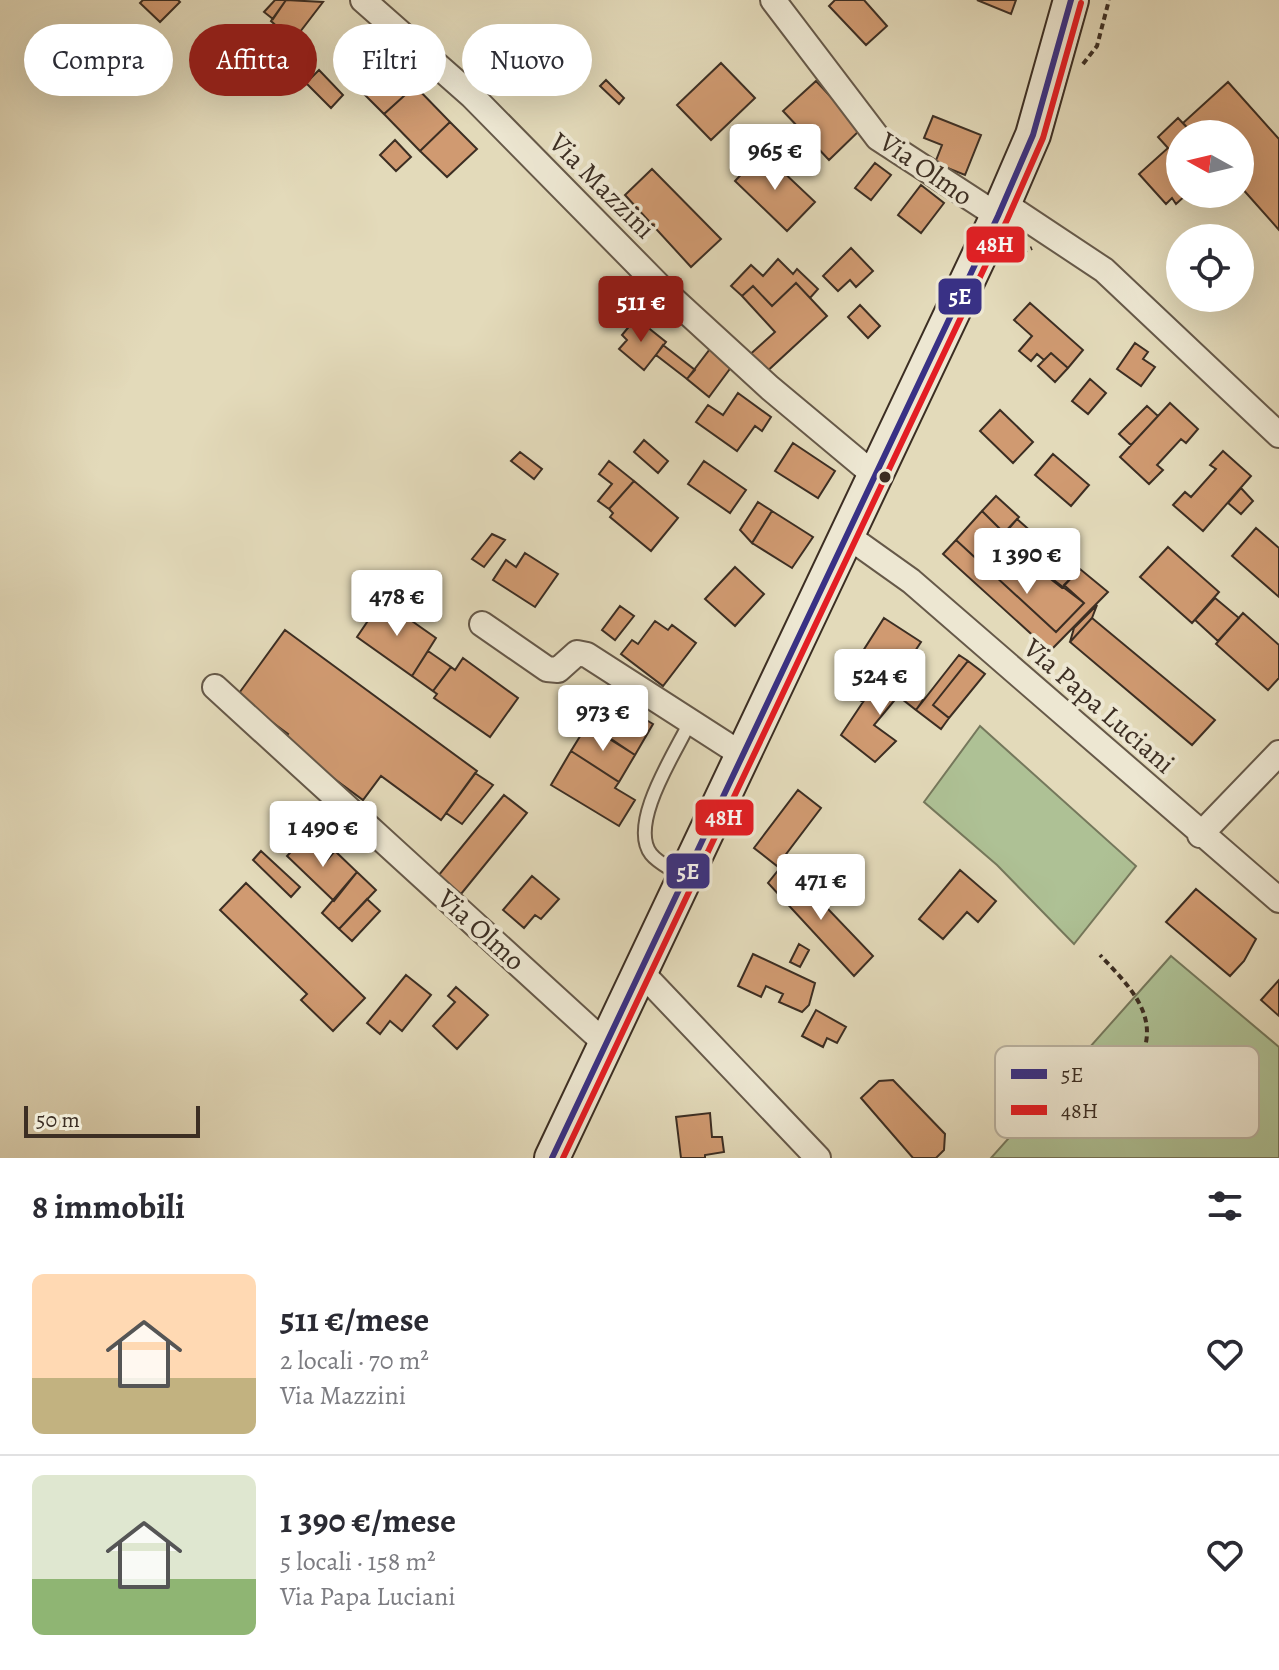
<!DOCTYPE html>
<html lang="it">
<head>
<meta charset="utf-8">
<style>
	body { margin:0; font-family:Alegreya,serif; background:#f7f7f7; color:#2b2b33; height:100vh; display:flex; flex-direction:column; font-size:30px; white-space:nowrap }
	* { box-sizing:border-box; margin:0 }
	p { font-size:26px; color:#7c7c81 }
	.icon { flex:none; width:44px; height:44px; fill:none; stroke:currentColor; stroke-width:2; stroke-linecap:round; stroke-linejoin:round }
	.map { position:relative; height:1158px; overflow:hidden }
	.details { display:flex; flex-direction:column; background:#fff; flex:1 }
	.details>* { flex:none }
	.hud { position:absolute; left:24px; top:24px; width:800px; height:72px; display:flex; gap:16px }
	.needle { width:52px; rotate:278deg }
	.buttons { position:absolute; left:1166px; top:120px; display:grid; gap:16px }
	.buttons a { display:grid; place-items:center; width:88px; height:88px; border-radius:50%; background:#fff; box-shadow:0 8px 32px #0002; font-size:40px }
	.scale { position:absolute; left:24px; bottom:20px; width:176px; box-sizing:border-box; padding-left:8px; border:4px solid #3c2e23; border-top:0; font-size:22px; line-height:28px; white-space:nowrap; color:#3c2e23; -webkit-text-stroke:6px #ede7d2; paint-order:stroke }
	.price { position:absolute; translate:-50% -68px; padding:0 18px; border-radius:8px; background:#fff; color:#222; font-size:26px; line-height:52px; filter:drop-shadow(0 2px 4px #0008) }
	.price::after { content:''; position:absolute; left:50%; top:48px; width:24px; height:18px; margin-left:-12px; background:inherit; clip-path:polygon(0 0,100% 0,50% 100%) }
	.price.active { background:#8f2418; color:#fff }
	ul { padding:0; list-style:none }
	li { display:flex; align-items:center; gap:24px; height:200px; padding:0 32px }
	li+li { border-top:2px solid #e1e1e2 }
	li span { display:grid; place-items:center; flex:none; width:224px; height:160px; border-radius:12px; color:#555 }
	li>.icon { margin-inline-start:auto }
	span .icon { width:96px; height:96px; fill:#fffc; stroke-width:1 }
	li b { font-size:34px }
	h2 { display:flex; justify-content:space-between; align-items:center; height:96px; padding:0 32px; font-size:34px }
	.chip { padding:0 28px; border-radius:36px; background:#fff; box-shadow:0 8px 32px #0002; font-size:28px; line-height:72px }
	.chip.active { background:#8f2418; color:#fff }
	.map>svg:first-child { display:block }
</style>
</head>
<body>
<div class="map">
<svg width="1279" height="1158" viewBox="0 0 1279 1158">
	<rect width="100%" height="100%" fill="#e3daba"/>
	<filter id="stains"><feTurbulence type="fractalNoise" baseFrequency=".0025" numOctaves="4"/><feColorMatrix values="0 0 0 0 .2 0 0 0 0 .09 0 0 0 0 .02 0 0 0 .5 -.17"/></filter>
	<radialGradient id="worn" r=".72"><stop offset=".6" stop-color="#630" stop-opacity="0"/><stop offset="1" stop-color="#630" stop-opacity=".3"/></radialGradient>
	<path fill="#aec195" stroke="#75785c" stroke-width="2" d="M980,726L1136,866L1074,944L997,865L924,802Z
		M1171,956L1279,1047V1158H991Z"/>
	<path fill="#d09a71" stroke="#3c2e23" stroke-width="2" d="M143,0H178L180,2L160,22L140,3Z
		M275,0H286L273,19L264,12Z
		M286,0L323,2L293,41L271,21Z
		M835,0H864L887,26L866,45L829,6Z
		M977,0H1016L1011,14Z
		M369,40L415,86L384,114L339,69Z
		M296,52L312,66L300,79L284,65Z
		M721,63L755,98L711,140L677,105Z
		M319,70L343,95L331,108L306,83Z
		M606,80L624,98L619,104L600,86Z
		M816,81L861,129L829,160L783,111Z
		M1228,82L1279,139V230L1240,186V134H1193L1183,123Z
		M415,86L450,122L420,151L384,114Z
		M933,116L981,135L965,175L935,163L942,145L924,138Z
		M1178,118L1193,134H1180V194H1187L1176,204L1172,198L1166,204L1139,174L1168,148L1158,137Z
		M450,122L477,149L447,177L420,151Z
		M395,140L411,157L396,171L380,155Z
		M762,152L815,202L787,231L735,181Z
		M875,163L891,175L871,200L855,188Z
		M652,169L721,239L691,267L625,195Z
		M921,185L944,203L921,233L898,215Z
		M851,248L873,271L856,287L850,280L838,291L823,276Z
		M778,259L793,274L797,269L818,289L810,298L796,283L772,306L753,286L742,296L731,286L751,265L763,276Z
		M796,283L827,316L763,375L746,358L775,332L742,296L753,286L772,306Z
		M1030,303L1083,350L1068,368L1051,353L1044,360L1037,354L1031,361L1019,351L1032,336L1014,320Z
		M860,305L880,326L868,338L848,317Z
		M636,318L666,342L644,370L619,349L627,340L622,335Z
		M1135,343L1148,352L1143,359L1155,367L1141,386L1117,369Z
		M663,345L695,370L687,379L656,355Z
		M710,349L732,366L709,397L687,379Z
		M1051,353L1068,368L1055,382L1038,366Z
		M1090,379L1106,393L1088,414L1072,401Z
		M738,393L771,417L762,431L755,426L737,451L696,422L708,405L723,415Z
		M1170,403L1198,429L1186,443L1181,439L1157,465L1163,470L1149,484L1120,457Z
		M1147,406L1158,416L1131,445L1119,434Z
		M1000,410L1033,442L1013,463L980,431Z
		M644,440L668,461L658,473L634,452Z
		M793,443L835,471L818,498L775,471Z
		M1223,451L1251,476L1203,531L1173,505L1185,492L1191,497L1216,469L1210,465Z
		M520,452L542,469L534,479L511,461Z
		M1053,454L1089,485L1071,506L1035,475Z
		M609,461L634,481L609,509L598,501L612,484L599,474Z
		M704,461L746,490L730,513L688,484Z
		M634,481L678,518L651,551L610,517L613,513L609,509Z
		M1241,488L1253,501L1241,514L1228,503Z
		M996,496L1019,517L1004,533L982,511Z
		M758,502L772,511L752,543L740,530Z
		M772,511L813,537L792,568L752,543Z
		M982,511L1004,533L1000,539L1084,603L1056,632L956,540Z
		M1017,519L1077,572L1062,588L1000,539Z
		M1256,528L1279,548V597L1232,556Z
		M492,534L505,540L484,567L472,559Z
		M956,540L1056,632L1084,603L1064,585L1080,569L1108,592L1050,651L943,554Z
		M1168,547L1219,592L1192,623L1140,577Z
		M525,553L558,574L535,607L493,580L506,560L516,567Z
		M735,567L764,594L735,626L705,599Z
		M1215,598L1239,618L1218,641L1195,620Z
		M382,600L436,638L412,676L357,637Z
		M1097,605L1092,618L1070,642L1074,628Z
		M620,606L634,616L615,640L602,630Z
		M1243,613L1279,645V678L1268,690L1216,644Z
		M884,618L921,642L884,698L871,690L863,702L840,687Z
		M1092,618L1215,720L1192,745L1070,642Z
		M655,621L668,630L672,625L696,643L663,686L621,654L632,640L638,644Z
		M285,630L477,771L441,820L381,776L363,800L283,741L288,734L237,696Z
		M428,651L451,667L433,691L412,676Z
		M959,655L968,661L933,705L949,718L941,729L916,710Z
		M463,658L518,698L490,737L434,698L437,694L433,691L451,667L455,670Z
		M968,661L985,674L949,718L933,705Z
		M903,669L922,682L913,693L923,700L916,710L898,696L874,725L896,741L875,762L841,735L871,690L884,698Z
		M597,691L653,724L635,755L580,718Z
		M587,725L635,755L619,782L571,751Z
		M571,751L619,782L615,788L635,800L619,826L551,785Z
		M475,773L493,785L462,824L446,813Z
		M798,790L821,808L777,866L754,848Z
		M504,795L527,813L461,894L438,876Z
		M304,838L327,860L335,851L357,872L334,901L287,856Z
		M261,851L300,887L291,897L253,860Z
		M780,868L807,887L873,956L854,976L768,883Z
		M960,870L996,901L978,922L967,912L943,939L919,919Z
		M357,872L376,890L339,929L322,913Z
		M532,876L559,899L541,919L535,915L524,928L503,910Z
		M246,883L365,998L333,1031L301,1000L307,994L220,910Z
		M1196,889L1256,939L1244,961L1230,976L1166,922Z
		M367,899L380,911L352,941L339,929Z
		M799,944L809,950L800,967L790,962Z
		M753,954L815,983L809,1005L802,1012L779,1002L783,994L766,986L761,997L738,986Z
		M406,975L431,995L402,1031L390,1021L380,1034L367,1023Z
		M1279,980V1016L1261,1000Z
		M456,987L488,1015L457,1049L433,1026L455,1002L448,996Z
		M816,1010L846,1027L837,1043L827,1038L823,1047L802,1036Z
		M893,1080L945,1134L944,1150L936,1158H913L861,1098L879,1081Z
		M710,1113L712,1137H722L724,1152L705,1155V1158H681L676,1117Z"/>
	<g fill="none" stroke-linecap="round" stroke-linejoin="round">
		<defs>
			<path id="lane" d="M681,876C672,869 658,863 651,854C628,824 675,753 690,722"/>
			<path id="street" d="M363,0L472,96L662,289L770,388L873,474
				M773,0L878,138L998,216
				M1003,203L1104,270L1279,435
				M845,534L911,581L1279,900
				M482,624L547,669L558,670L577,653L587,655L741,754
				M215,687L606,1044
				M1200,835L1279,753
				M640,971L818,1158"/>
			<path id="secondary" d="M552,1158L998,216L1033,135L1071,0"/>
		</defs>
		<use href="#lane" stroke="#665949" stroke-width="16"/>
		<use href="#street" stroke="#665949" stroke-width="28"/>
		<use href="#secondary" stroke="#3c2e23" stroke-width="38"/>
		<path stroke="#3c2e23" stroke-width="4" stroke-dasharray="6 4" stroke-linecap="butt" d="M1083,64L1097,46L1109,0
			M1012,256L1032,248
			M1077,1127L1144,1050C1157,1011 1125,982 1100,955"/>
		<use href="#lane" stroke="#ede7d2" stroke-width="12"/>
		<use href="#street" stroke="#ede7d2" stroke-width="24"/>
		<use href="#secondary" stroke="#ede7d2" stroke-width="34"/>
		<defs>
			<path id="bus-1" d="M552,1158L998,216L1033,135L1071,0"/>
			<path id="bus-2" d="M563,1158L1007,220L1043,138L1081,3"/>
		</defs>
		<use href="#bus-1" stroke="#ede7d2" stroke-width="12"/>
		<use href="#bus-2" stroke="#ede7d2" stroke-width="12"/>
		<use href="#bus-1" stroke="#393185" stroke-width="6"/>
		<use href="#bus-2" stroke="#e31e24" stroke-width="6"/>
	</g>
	<circle fill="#3c2e23" stroke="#ede7d2" stroke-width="3" cx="885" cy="477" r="7"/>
	<g text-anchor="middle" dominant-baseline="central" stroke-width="8" stroke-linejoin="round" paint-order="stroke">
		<g font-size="28" fill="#3c2e23" stroke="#ede7d2">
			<text transform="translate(926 169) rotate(35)">Via Olmo</text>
			<text transform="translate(602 186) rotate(45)">Via Mazzini</text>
			<text transform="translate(1099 706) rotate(41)">Via Papa Luciani</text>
			<text transform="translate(481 930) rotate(42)">Via Olmo</text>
		</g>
	</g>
	<rect x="995" y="1046" width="264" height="92" rx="12" fill="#ede7d2" stroke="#b8b09e" stroke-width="2"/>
	<rect x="1011" y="1069" width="36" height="10" fill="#393185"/>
	<rect x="1011" y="1105" width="36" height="10" fill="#e31e24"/>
	<g font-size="22" fill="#3c2e23">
		<text x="1061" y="1082">5E</text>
		<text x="1061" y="1118">48H</text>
	</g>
	<g stroke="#ede7d2" stroke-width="3">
		<rect x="965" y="225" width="61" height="39" rx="8" fill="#e31e24"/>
		<rect x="937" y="277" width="46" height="39" rx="8" fill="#393185"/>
		<rect x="694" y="798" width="61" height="39" rx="8" fill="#e31e24"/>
		<rect x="665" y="852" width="46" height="38" rx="8" fill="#393185"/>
	</g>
	<g font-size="22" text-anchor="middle" font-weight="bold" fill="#fff">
		<text x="995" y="252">48H</text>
		<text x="960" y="304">5E</text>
		<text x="724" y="825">48H</text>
		<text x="688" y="879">5E</text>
	</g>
	<rect width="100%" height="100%" filter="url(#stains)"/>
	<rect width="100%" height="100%" fill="url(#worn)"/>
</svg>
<div class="buttons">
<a><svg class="needle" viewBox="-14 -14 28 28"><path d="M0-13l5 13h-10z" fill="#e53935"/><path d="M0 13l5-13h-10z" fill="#7c7c81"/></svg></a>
<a><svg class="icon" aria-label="locate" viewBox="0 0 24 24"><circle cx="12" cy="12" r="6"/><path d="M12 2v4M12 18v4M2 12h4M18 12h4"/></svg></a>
</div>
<div class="scale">50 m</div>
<b class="price" style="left:775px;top:192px">965 €</b>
<b class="price active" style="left:641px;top:344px">511 €</b>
<b class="price" style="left:1027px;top:596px">1 390 €</b>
<b class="price" style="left:397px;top:638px">478 €</b>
<b class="price" style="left:880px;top:717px">524 €</b>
<b class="price" style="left:603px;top:753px">973 €</b>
<b class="price" style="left:323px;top:869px">1 490 €</b>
<b class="price" style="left:821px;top:922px">471 €</b>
<div class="hud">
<a class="chip">Compra</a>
<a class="chip active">Affitta</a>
<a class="chip">Filtri</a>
<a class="chip">Nuovo</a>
</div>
</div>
<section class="details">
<h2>8 immobili<svg class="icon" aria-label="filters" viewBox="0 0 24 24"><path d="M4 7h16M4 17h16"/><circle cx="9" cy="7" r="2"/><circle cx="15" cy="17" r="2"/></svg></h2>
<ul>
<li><span style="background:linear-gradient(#ffd9b3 65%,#c2b280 0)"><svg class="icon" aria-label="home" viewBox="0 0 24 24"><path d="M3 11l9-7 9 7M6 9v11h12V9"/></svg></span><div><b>511 €/mese</b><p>2 locali · 70 m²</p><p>Via Mazzini</p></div><svg class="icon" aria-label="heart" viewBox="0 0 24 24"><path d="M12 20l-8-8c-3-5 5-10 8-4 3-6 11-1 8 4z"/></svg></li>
<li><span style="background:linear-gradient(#dfe7d0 65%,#8fb573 0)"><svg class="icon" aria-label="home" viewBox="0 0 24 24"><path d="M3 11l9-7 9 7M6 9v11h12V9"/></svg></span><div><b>1 390 €/mese</b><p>5 locali · 158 m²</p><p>Via Papa Luciani</p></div><svg class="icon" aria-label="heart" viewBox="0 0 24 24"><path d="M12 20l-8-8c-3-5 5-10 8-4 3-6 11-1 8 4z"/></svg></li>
</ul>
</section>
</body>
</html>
